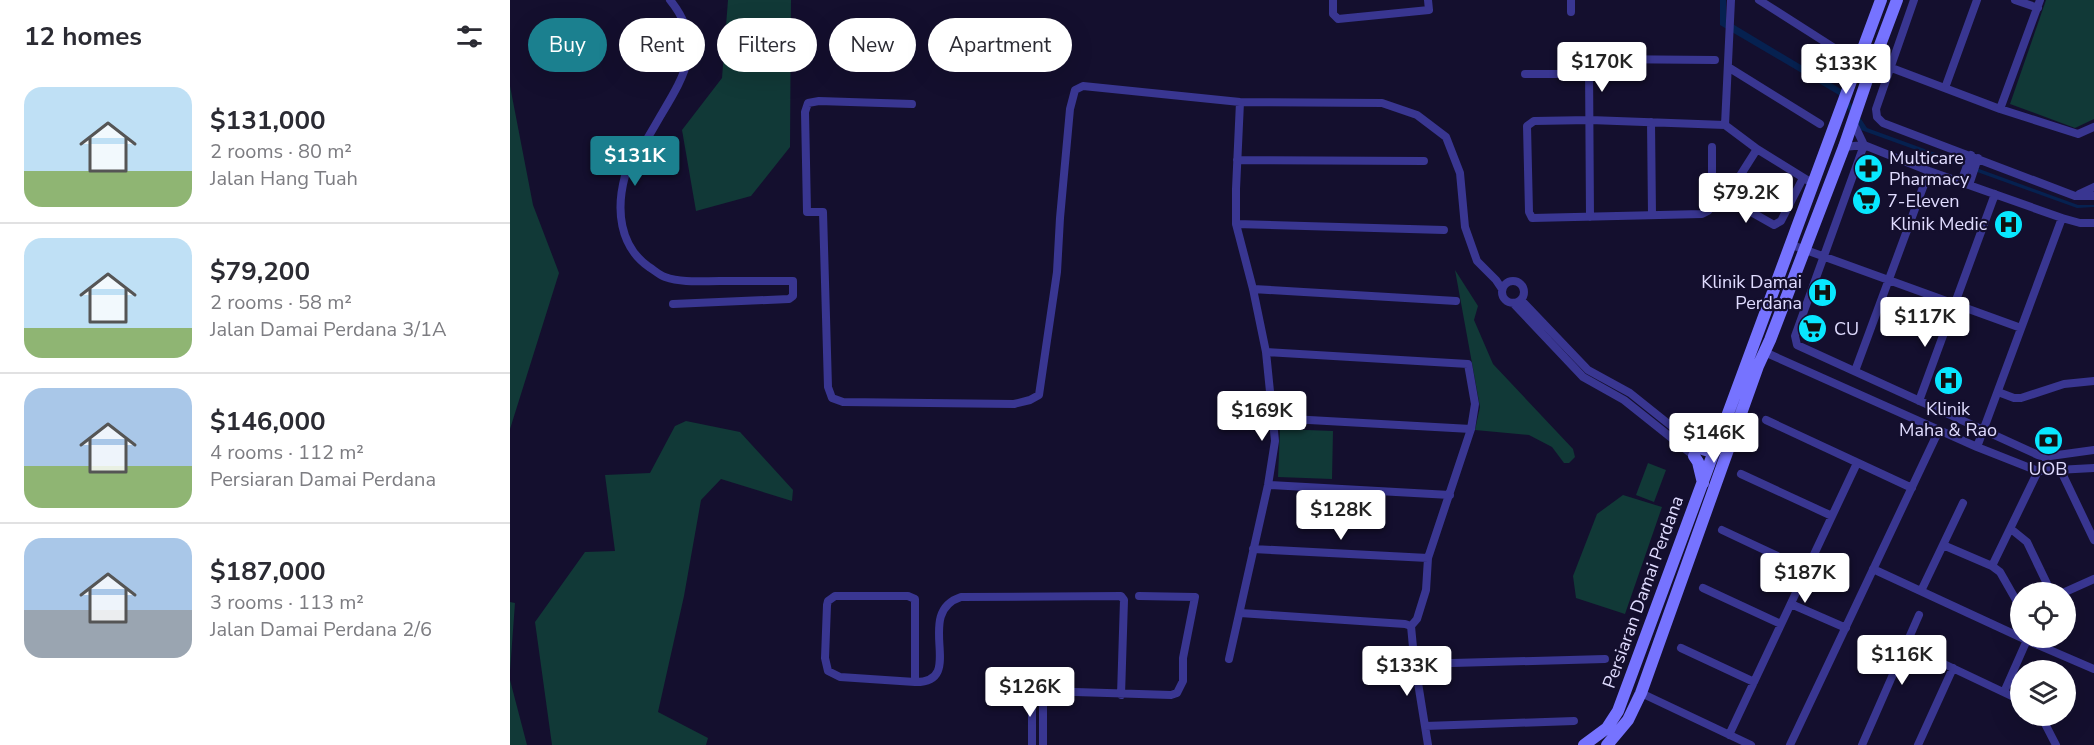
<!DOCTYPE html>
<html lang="en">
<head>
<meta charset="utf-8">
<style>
	body { margin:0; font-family:"Nunito Sans",sans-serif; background:#f7f7f7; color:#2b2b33; height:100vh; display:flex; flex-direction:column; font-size:22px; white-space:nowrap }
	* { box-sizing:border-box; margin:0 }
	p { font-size:20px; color:#7c7c81 }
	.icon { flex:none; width:33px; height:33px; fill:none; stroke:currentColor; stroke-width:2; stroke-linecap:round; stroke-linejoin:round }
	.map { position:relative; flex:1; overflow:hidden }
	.details { display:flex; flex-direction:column; background:#fff; width:510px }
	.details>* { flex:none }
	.hud { position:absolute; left:18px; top:18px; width:570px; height:54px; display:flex; gap:12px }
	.tools { position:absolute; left:1500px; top:582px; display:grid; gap:12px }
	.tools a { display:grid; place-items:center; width:66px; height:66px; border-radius:50%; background:#fff; box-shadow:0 6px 24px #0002; font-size:30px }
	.price { position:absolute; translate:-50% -51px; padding:0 14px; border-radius:6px; background:#fff; color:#222; font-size:20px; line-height:39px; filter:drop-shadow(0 2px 3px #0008) }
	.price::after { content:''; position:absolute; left:50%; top:36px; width:18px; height:14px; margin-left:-9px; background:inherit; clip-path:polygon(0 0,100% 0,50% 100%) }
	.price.selected { background:#1b808f; color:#fff }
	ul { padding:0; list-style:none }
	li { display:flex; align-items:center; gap:18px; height:150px; padding:0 24px }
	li+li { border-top:2px solid #e1e1e2 }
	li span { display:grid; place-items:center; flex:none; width:168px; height:120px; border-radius:18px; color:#555 }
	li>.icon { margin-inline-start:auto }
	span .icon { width:72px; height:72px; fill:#fffc; stroke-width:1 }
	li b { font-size:26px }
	h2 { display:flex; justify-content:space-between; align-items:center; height:72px; padding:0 24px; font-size:26px }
	.pill { padding:0 21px; border-radius:27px; background:#fff; box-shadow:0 6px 24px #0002; font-size:21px; line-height:54px }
	.pill.selected { background:#1b808f; color:#fff }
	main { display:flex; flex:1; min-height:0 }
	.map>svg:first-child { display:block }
</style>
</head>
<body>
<main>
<section class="details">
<h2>12 homes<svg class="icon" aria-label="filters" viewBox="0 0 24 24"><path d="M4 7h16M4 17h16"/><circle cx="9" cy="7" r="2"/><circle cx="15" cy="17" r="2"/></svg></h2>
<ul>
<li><span style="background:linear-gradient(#bfe0f5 70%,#8fb573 0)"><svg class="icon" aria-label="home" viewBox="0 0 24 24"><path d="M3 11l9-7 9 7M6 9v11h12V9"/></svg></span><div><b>$131,000</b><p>2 rooms · 80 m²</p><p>Jalan Hang Tuah</p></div></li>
<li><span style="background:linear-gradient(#bfe0f5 75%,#8fb573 0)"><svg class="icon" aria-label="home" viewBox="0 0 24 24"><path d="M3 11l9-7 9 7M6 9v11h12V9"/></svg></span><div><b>$79,200</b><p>2 rooms · 58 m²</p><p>Jalan Damai Perdana 3/1A</p></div></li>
<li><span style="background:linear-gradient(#a9c7e8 65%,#8fb573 0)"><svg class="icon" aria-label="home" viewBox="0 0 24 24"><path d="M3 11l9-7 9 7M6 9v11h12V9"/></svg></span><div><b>$146,000</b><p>4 rooms · 112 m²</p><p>Persiaran Damai Perdana</p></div></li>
<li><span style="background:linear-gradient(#a9c7e8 60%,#9aa5b1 0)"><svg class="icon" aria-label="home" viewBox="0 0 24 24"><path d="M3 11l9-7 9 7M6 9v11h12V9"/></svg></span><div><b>$187,000</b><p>3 rooms · 113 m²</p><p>Jalan Damai Perdana 2/6</p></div></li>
</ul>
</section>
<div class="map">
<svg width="1584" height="745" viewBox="0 0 1584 745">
	<rect width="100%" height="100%" fill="#140f2e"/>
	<path fill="#113937" d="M218,0H281L280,147L241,196L186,211L172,130L212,78Z
		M1536,0H1584V119L1565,128L1500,104Z
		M0,86L23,205L49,273L0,429Z
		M945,270L968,306L964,320L983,364L1063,449L1065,457L1059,463H1054L1042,447L1019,435L965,430L970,407Z
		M176,421L230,432L283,490L282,501L211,479L191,500L174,596L148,712L198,738L196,745H42L25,622L75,552L105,551L95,475L140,473L165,426Z
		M770,429L823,431L822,479L768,477Z
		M1138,463L1156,470L1144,502L1126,495Z
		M1113,495L1152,507L1115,614L1066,598L1063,576L1087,514Z
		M0,602L5,603L0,671Z
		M0,680L17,745H0Z"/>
	<path fill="#062150" d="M1210,0H1216V20L1331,89L1357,128L1568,205H1584V207L1567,208L1351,130L1329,95L1210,25Z"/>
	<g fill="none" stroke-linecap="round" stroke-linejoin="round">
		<path stroke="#393691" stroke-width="8" d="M160,0C195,43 175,75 151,115C139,136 127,156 115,176C106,209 109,246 139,267C144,270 149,275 155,277C172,283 191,281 210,281C234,281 259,281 283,281V296L279,299L163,304
			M823,0V14L828,19L919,10L918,0
			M1249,0L1337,56
			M1404,0L1366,109L1367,117L1373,123L1565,196H1584
			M1505,0L1528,8
			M1061,12V0
			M1218,67L1310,124
			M1379,67L1490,109L1568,134L1584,127
			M1015,74H1078
			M1435,88L1467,0
			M402,104L309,101L298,103L295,112L297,212H313L318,387L322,398L333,402L504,404L520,400L529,395L547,272L550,218L560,109L565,90L573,86L730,102L872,103L907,115L936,137L950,173L955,227L967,261L986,280L992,289
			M1490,109L1530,0
			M1141,122L1142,215
			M1343,122L1354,145
			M1215,125L1221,0
			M1215,125L1247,149L1297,180
			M1354,145L1285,336L1287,345L1528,455L1533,457L1584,450
			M1202,147V206L1198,211L1192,214L1022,218L1019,212L1017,126L1024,121L1080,120L1215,125
			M1334,147L1354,145L1419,171L1552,218L1570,223H1584
			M1247,149L1221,190L1220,200L1264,225L1271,221L1293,178
			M727,160L914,161
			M1451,182L1461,155
			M1459,185L1468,158
			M1569,194L1584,187
			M1080,217L1079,65L1089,59L1205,60
			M726,224L934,230
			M1282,245L1511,328
			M992 292a11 11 0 1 1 22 0a11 11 0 1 1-22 0Z
			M743,289L946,301
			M1011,300L1078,370L1120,393L1185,445
			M1003,303L1073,377L1114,400L1188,459
			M756,352L958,364L965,404L961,429L918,558L916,590L907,619L901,626
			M1259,354L1467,447L1528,471L1584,468
			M1345,371L1419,171
			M1488,392L1504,398H1511L1554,384L1584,381
			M1409,401L1485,194
			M763,418L961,429
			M1256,420L1402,488
			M1467,447L1552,218
			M1551,471L1584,540
			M1231,474L1322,516
			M758,485L940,495
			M1501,529L1517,542L1541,592
			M1212,530L1297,570
			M1433,545L1482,566L1490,572L1510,607
			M743,549L918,558
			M1482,566L1528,471
			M1363,569L1510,637
			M1193,588L1271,624
			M1411,591L1453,503
			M1555,592L1584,579
			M1281,604L1336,628
			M730,613L895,624L901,626
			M901,626L904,658L918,745
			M1512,638L1584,669
			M1396,646L1510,700
			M1171,648L1244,682
			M719,659L758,485L765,441L756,352L743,289L726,224V189L730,102
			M905,664L1095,659
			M405,682V599L398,596H325L318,601L317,605L315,658L318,671L330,677L405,682C458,683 402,613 451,597L611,596L614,600L611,695
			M533,691V745
			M1494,692L1517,640
			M1131,693L1241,745
			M1531,716L1546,745
			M915,726L1064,721
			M1219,735L1347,463
			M522,745V698L519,691L524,685L531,687L533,691L661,695L667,693L673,681V658L685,597L629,596
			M1280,745L1429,430
			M1352,745L1409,615
			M1408,745L1443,668"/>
		<path stroke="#7673ff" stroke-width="12" d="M1182,443C1192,449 1198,454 1207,446
			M1184,456L1188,462L1193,483
			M1074,745L1097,728L1108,711L1371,0
			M1097,745L1118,720L1131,693L1248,366L1260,340L1334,147L1358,77L1387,0"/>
	</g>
	<defs>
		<symbol id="pharmacy-disc" viewBox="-11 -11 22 22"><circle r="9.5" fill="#08e7ff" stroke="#140f2e"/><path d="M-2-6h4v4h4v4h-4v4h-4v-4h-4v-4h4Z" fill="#111"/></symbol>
		<symbol id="supermarket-disc" viewBox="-11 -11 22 22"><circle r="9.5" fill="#08e7ff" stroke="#140f2e"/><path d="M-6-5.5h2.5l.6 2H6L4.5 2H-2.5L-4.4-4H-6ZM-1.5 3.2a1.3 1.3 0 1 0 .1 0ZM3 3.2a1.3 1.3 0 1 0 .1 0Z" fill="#111"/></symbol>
		<symbol id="hospital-disc" viewBox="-11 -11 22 22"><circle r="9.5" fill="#08e7ff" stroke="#140f2e"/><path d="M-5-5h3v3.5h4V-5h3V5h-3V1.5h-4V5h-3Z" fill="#111"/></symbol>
		<symbol id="bank-disc" viewBox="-11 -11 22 22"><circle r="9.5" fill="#08e7ff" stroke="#140f2e"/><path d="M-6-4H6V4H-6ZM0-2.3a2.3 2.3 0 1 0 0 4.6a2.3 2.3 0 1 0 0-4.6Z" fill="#111"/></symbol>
	</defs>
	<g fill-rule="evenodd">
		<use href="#pharmacy-disc" x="1342" y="152" width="33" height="33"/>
		<use href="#supermarket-disc" x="1340" y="184" width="33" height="33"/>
		<use href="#hospital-disc" x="1482" y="208" width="33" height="33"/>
		<use href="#hospital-disc" x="1296" y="276" width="33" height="33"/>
		<use href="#supermarket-disc" x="1286" y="312" width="33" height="33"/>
		<use href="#hospital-disc" x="1422" y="364" width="33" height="33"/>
		<use href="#bank-disc" x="1522" y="424" width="33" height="33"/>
	</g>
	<g text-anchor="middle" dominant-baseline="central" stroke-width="4.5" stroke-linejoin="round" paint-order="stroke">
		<g font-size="18" fill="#e0dcff" stroke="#140f2e" text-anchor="start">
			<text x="1379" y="158">Multicare<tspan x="1379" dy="21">Pharmacy</tspan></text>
			<text x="1377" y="201">7-Eleven</text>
			<text x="1477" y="224" text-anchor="end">Klinik Medic</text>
			<text x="1292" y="282" text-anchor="end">Klinik Damai<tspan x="1292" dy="21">Perdana</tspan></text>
			<text x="1324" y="329">CU</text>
			<text x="1438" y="409" text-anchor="middle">Klinik<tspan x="1438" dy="21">Maha &amp; Rao</tspan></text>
			<text x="1538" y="469" text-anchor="middle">UOB</text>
		</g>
		<g font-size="18" fill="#e0dcff" stroke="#140f2e">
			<text transform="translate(1133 592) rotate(-70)">Persiaran Damai Perdana</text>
		</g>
	</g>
</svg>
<div class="tools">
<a><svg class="icon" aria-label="locate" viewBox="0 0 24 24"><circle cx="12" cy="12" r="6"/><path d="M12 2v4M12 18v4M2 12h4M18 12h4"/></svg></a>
<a><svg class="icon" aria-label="layers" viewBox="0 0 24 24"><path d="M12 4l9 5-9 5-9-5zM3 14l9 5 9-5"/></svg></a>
</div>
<b class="price" style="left:1092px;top:93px">$170K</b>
<b class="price" style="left:1336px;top:95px">$133K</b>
<b class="price selected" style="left:125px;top:187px">$131K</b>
<b class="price" style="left:1236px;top:224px">$79.2K</b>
<b class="price" style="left:1415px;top:348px">$117K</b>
<b class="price" style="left:752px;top:442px">$169K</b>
<b class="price" style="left:1204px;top:464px">$146K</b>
<b class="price" style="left:831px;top:541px">$128K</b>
<b class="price" style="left:1295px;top:604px">$187K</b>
<b class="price" style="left:1392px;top:686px">$116K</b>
<b class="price" style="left:897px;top:697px">$133K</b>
<b class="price" style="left:520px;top:718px">$126K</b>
<div class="hud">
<a class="pill selected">Buy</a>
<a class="pill">Rent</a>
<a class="pill">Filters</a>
<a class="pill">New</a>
<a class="pill">Apartment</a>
</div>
</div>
</main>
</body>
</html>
